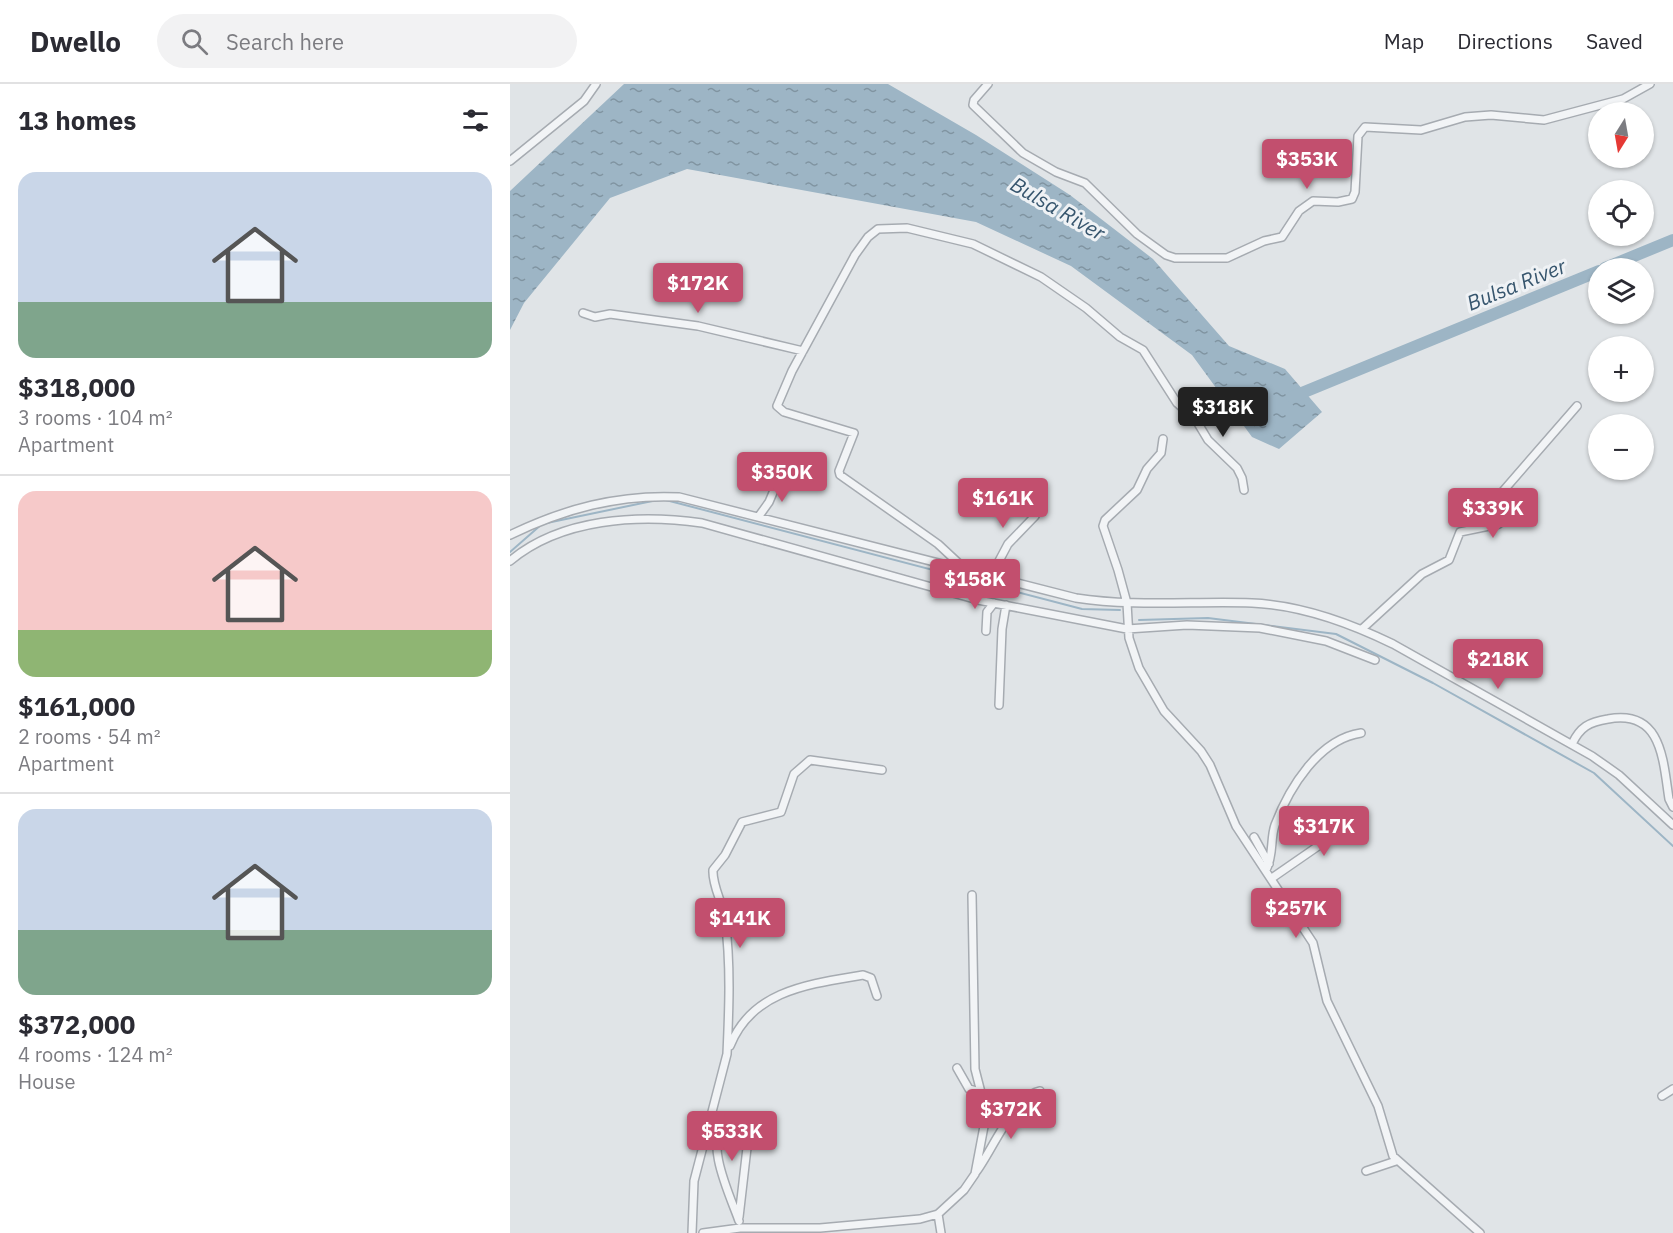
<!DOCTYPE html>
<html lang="en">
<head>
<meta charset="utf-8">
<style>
	body { margin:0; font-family:"IBM Plex Sans",sans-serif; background:#f2f2f3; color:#2b2b33; height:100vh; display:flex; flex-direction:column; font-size:22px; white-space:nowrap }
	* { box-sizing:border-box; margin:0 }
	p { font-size:20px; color:#7c7c81 }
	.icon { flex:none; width:33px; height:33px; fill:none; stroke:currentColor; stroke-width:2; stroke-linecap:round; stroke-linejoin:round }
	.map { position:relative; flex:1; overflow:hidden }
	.sheet { display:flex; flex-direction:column; background:#fff; width:510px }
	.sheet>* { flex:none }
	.needle { width:39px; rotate:191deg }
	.tools { position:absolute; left:1078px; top:18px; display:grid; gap:12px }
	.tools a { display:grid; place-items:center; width:66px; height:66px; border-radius:50%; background:#fff; box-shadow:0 2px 4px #0004; font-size:30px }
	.price { position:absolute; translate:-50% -51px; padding:0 14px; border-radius:6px; background:#c24f6e; color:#fff; font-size:20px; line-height:39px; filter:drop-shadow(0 2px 3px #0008) }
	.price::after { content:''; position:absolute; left:50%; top:36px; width:18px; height:14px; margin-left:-9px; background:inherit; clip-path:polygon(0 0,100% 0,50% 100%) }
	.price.current { background:#222; color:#fff }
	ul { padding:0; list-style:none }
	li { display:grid; align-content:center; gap:12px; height:318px; padding:0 18px }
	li+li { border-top:2px solid #e1e1e2 }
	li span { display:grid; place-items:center; height:186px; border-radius:18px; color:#555 }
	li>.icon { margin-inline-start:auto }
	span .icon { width:108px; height:108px; fill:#fffc; stroke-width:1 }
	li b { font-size:26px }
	h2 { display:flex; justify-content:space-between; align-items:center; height:72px; padding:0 18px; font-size:26px }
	header { display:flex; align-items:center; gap:36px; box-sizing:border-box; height:84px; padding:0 30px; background:#fff; border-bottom:2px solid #e1e1e2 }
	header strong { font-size:28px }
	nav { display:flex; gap:33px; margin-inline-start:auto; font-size:21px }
	.search { width:420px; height:54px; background:#f2f2f3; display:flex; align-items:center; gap:15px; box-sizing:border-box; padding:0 21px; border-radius:33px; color:#7c7c81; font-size:22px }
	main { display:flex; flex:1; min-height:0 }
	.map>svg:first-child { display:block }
</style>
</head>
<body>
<header>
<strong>Dwello</strong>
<div class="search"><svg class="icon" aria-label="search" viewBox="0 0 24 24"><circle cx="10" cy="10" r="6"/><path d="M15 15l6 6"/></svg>Search here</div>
<nav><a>Map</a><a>Directions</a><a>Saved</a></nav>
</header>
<main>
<section class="sheet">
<h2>13 homes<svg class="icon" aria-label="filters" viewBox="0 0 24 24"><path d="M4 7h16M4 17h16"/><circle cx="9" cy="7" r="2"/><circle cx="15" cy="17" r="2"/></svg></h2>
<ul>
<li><span style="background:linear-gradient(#c9d6e8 70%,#7fa58c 0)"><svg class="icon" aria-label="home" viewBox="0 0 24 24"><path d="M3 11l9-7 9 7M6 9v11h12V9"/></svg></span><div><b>$318,000</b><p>3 rooms · 104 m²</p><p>Apartment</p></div></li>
<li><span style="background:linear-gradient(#f6c9c9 75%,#8fb573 0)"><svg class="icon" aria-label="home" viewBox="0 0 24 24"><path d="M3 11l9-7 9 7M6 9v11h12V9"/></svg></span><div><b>$161,000</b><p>2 rooms · 54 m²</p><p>Apartment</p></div></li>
<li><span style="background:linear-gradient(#c9d6e8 65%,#7fa58c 0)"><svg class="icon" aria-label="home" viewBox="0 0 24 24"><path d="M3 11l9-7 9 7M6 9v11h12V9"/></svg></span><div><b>$372,000</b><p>4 rooms · 124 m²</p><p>House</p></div></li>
</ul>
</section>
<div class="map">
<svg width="1163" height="1149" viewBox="0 0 1163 1149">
	<defs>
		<pattern id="water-ripples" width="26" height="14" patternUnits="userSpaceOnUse" patternTransform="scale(1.5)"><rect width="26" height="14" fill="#9db5c5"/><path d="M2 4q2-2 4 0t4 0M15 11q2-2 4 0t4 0" fill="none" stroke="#8094a1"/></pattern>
	</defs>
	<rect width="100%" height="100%" fill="#e0e4e7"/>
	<path fill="url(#water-ripples)" d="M114,0H378L466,51L560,111L643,175L719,262L775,285L812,328L769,365L742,353L682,271L561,182L466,138L177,85L100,114L14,219L0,246V107Z"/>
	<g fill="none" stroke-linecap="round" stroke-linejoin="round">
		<path stroke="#9db5c5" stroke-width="2" d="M0,468L32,440L152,415L572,525L610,526
			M629,536L698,534L826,550L923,599L1084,689L1163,762"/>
		<path stroke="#9db5c5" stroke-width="12" d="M1095,184L1163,156
			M782,313L1089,187"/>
		<defs>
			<path id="minor" d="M478,0L464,16L463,21L513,69L546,88L575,99L627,150L656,171L665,174H717L754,157L772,153L789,127L803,117L828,118L842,115L845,108L848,52L855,43L911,46L955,33L981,31L1034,36L1113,15L1140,0
				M0,77L74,17L86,0
				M73,229L85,233L100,230L188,242L293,267
				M653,355L651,369L637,385L627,406L595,436L593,442L608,486L617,519L619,554L629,584L654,627L691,667L700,681L726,742L803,859L817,917L868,1022L883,1072L970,1149
				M249,432L259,418L270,392
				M0,451C54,425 108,410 169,413L566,514C624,523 684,517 742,519C791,521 840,539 883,560L1082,672L1109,691L1163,741
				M0,477C51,434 129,430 192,439L468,516L617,545L677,541L750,544L816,557L865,576
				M457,487L428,460L330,391L329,387L344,349L274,328L267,322L282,287L345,171L358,153L368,145L397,144L463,160L531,193L576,224L610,253L633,266L667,319L686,336L698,356L727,384L732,394L734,406
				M481,492L498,460L525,432L529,424L526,418L503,406
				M852,545L912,490L939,476L950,448L989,440L992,435L987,414L1067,322
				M476,547L477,528L484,519
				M489,621L492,545L496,521
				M1062,660C1070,643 1079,638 1098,635C1152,625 1153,676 1159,715L1163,723
				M744,753L759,780
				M756,786C764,771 760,755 765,741C779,704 809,655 851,649
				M762,794L853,731
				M220,962C242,906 300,900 353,891L361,894L367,912
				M447,984L459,1005L470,1008
				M1152,1012L1163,1005
				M856,1087L886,1077
				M466,1088C482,1067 504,1012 530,1007
				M428,1130L431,1149
				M229,1133L237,1064
				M229,1137C222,1116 192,1055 216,1040L254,1042
				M182,1149L184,1097L217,970C219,926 221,880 215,835C213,819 202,802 203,786L215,771L232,738L271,728L284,690L300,676L372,686
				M193,1149L230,1144H310L410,1135L428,1130L454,1106L465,1090L475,1037V1024L465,985L462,811"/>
		</defs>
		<use href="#minor" stroke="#a6abb1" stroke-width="10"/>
		<use href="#minor" stroke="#f2f4f6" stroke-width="7"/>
	</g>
	<g text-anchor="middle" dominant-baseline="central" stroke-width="6" stroke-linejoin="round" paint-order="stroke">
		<g font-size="21" font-style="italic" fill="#37566e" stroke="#eff2f5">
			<text transform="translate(548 124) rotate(30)">Bulsa River</text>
			<text transform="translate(1006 200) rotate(-22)">Bulsa River</text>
		</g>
	</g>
</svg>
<div class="tools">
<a><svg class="needle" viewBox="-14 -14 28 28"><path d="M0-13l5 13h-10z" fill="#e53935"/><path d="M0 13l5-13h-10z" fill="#7c7c81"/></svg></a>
<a><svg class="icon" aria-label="locate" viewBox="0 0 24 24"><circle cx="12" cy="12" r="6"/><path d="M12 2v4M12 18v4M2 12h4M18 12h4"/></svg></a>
<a><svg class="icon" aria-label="layers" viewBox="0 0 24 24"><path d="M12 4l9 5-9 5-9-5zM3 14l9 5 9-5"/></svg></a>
<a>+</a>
<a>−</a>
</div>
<b class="price" style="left:797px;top:106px">$353K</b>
<b class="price" style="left:188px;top:230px">$172K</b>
<b class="price current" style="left:713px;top:354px">$318K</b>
<b class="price" style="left:272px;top:419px">$350K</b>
<b class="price" style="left:493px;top:445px">$161K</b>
<b class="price" style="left:983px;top:455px">$339K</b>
<b class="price" style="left:465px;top:526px">$158K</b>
<b class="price" style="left:988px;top:606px">$218K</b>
<b class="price" style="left:814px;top:773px">$317K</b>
<b class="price" style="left:786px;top:855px">$257K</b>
<b class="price" style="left:230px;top:865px">$141K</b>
<b class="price" style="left:501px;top:1056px">$372K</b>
<b class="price" style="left:222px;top:1078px">$533K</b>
</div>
</main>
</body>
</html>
